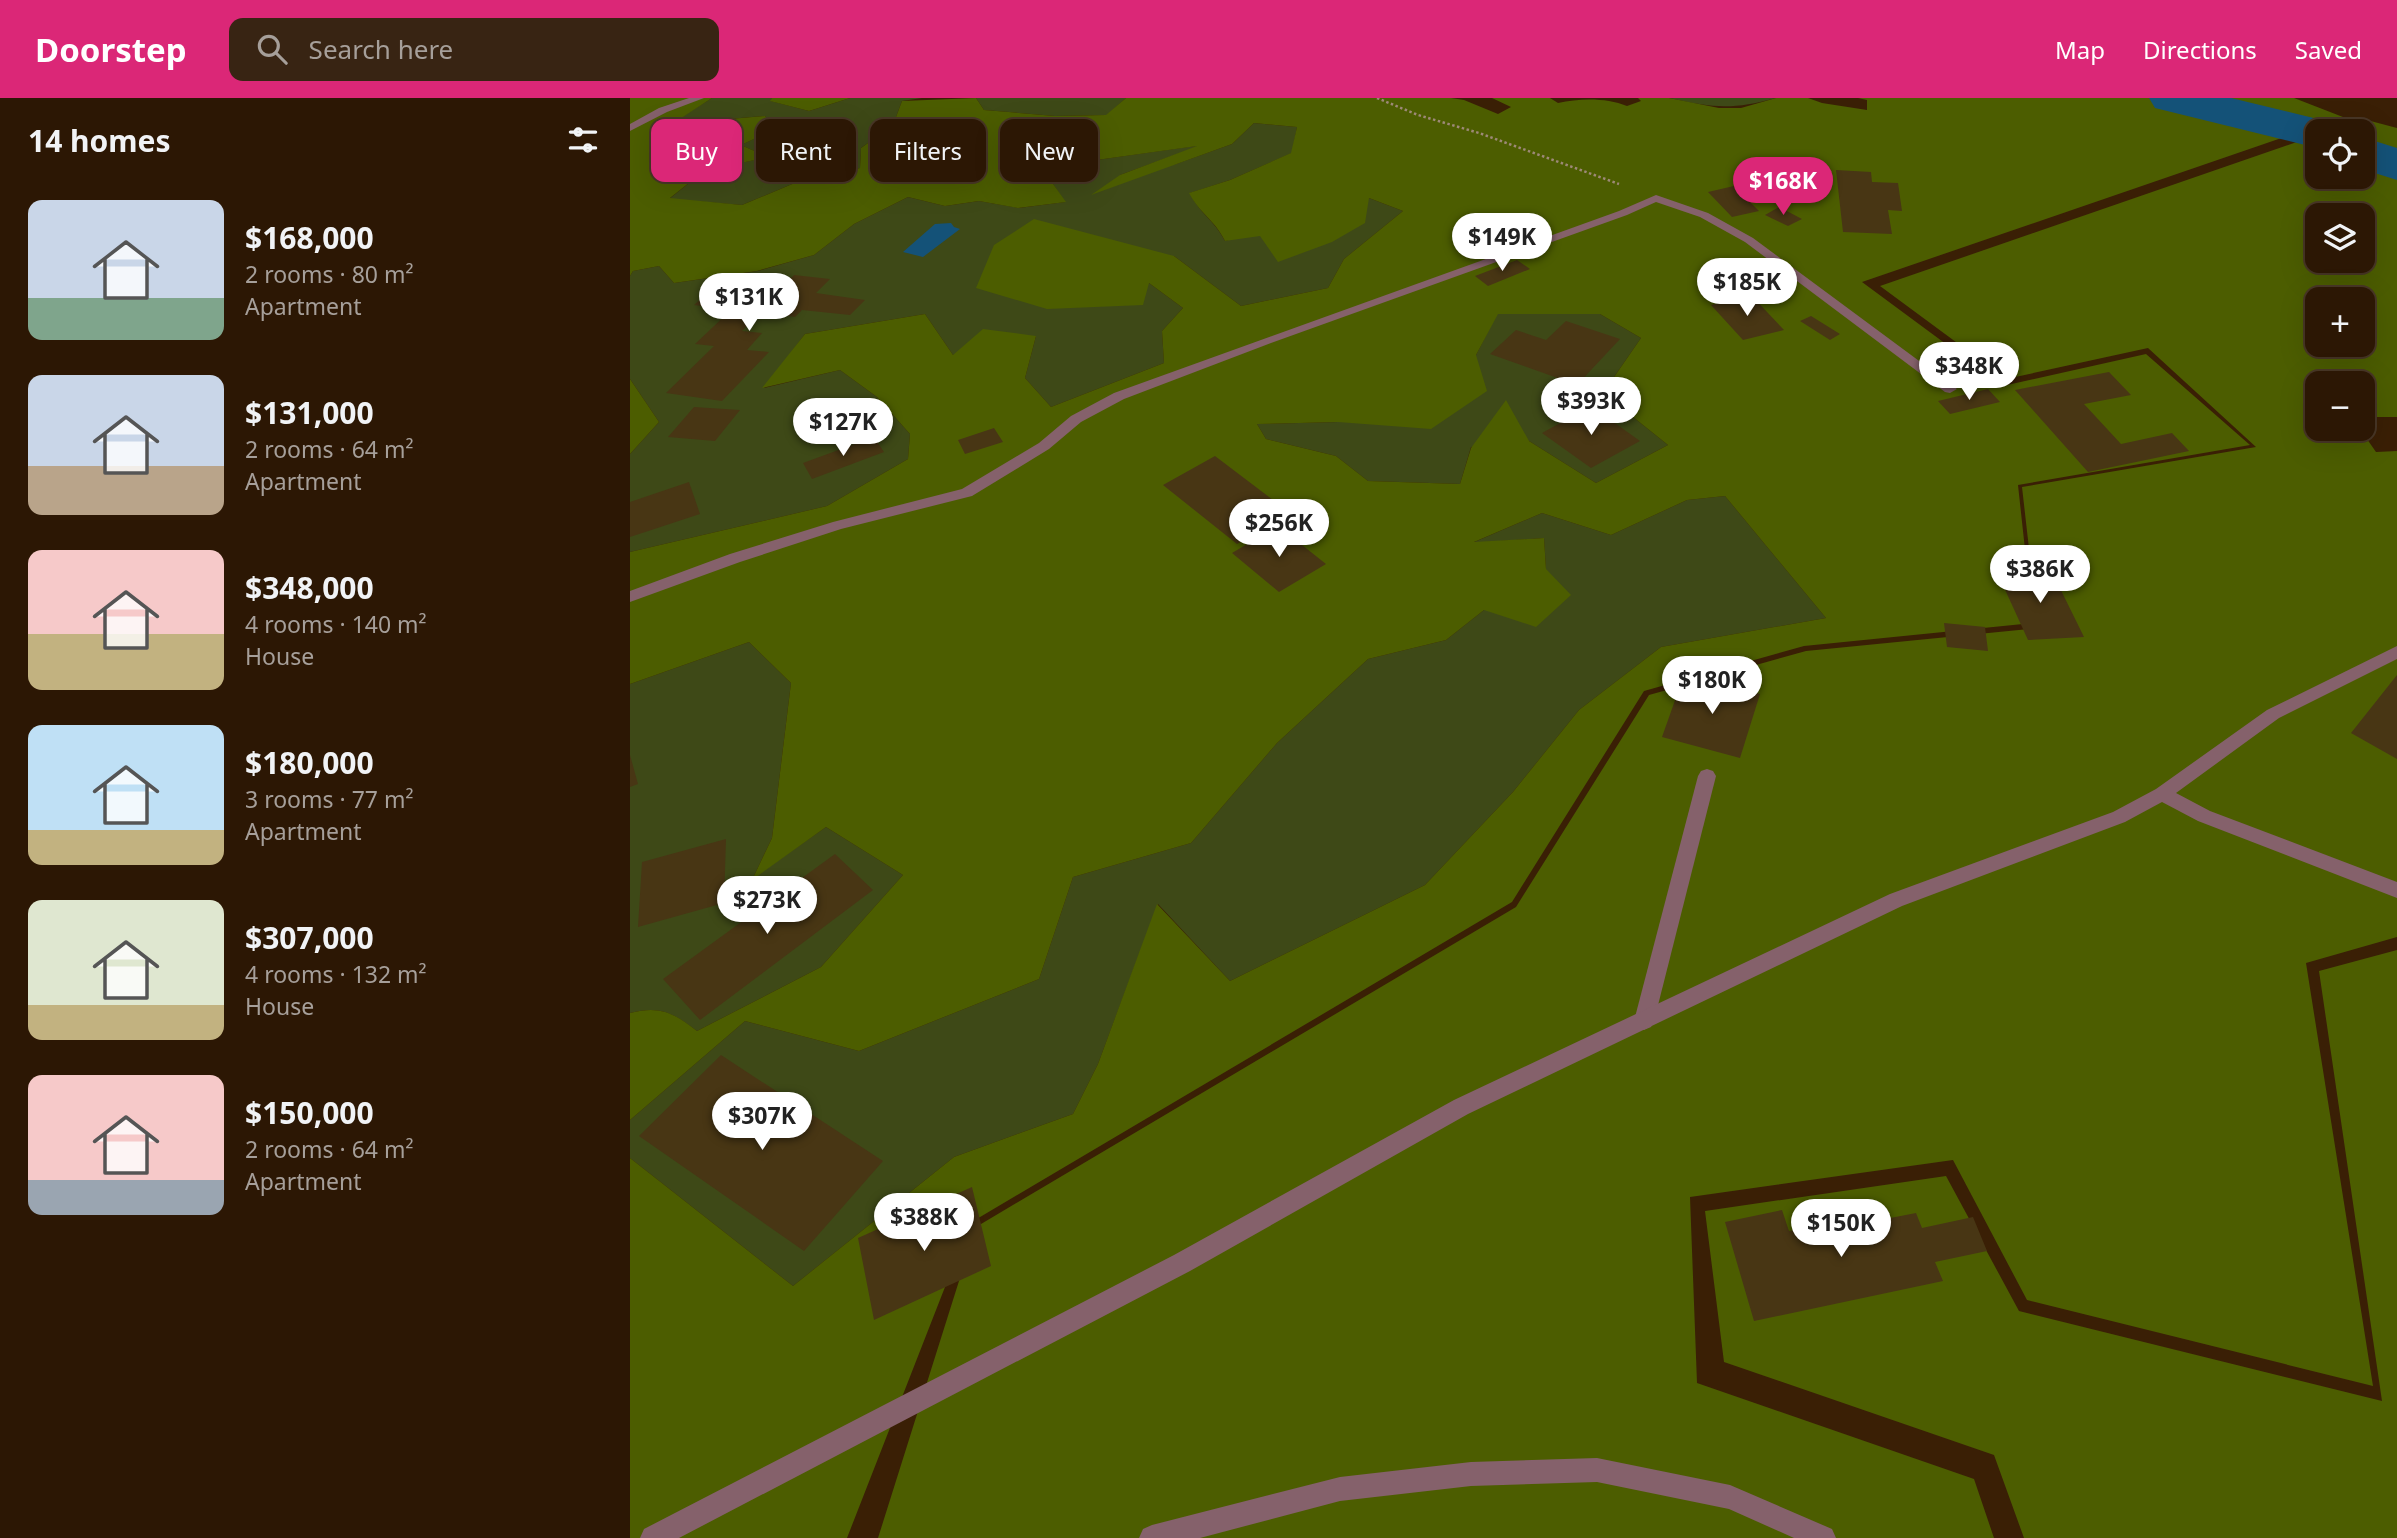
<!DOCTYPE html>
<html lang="en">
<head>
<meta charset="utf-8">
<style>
	body { margin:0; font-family:"Noto Sans",sans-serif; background:#382413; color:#f1f3f6; height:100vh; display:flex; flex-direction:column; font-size:26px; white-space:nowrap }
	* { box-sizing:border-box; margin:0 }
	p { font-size:23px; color:#a69f9a }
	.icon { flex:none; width:38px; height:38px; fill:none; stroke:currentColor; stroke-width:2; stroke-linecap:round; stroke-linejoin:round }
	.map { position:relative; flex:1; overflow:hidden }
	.side { display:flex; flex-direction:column; background:#2c1704; width:630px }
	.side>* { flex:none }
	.banner { position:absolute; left:21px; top:21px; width:665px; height:63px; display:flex; gap:14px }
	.controls { position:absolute; left:1675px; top:21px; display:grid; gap:14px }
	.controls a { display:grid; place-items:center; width:70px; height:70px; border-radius:14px; background:#2c1704; box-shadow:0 7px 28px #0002,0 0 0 2px #483626; font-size:35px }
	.price { position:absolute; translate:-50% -60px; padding:0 16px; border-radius:24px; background:#fff; color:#222; font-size:23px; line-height:46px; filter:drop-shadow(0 2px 4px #0008) }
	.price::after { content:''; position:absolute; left:50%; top:42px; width:21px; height:16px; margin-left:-10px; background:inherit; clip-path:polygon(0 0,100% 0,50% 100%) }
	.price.on { background:#db2777; color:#fff }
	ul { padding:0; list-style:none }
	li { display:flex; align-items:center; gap:21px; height:175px; padding:0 28px }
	li span { display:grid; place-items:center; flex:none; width:196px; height:140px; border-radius:14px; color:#555 }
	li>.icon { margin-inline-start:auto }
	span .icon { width:84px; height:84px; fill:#fffc; stroke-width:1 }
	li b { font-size:30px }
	h2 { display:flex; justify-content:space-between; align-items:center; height:84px; padding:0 28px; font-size:30px }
	.chip { padding:0 24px; border-radius:14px; background:#2c1704; box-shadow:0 7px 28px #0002,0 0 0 2px #483626; font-size:24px; line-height:63px }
	.chip.on { background:#db2777; color:#fff }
	header { display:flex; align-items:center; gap:42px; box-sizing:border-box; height:98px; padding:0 35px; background:#db2777; color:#fff }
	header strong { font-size:33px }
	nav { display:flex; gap:38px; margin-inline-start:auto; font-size:24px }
	.search { width:490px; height:63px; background:#382413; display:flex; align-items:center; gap:18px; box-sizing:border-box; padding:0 24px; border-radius:14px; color:#a69f9a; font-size:26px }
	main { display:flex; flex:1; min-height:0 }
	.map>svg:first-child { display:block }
</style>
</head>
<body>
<header>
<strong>Doorstep</strong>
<div class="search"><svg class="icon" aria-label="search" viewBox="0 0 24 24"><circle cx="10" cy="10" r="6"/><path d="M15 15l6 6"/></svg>Search here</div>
<nav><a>Map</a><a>Directions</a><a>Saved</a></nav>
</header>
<main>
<section class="side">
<h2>14 homes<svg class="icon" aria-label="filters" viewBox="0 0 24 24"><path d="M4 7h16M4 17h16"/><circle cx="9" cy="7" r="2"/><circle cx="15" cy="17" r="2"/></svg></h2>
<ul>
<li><span style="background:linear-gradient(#c9d6e8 70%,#7fa58c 0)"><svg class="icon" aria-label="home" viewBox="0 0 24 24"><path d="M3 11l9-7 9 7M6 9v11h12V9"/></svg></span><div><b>$168,000</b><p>2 rooms · 80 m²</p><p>Apartment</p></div></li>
<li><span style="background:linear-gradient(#c9d6e8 65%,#b9a48a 0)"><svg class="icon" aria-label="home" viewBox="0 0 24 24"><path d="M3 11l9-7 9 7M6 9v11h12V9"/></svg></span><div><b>$131,000</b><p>2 rooms · 64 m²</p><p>Apartment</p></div></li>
<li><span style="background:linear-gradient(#f6c9c9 60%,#c2b280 0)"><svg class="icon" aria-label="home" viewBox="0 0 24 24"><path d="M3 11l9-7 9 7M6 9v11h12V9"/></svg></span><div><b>$348,000</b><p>4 rooms · 140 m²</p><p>House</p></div></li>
<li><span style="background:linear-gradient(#bfe0f5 75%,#c2b280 0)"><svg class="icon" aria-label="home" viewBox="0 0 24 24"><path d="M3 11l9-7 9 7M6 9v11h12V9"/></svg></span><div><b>$180,000</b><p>3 rooms · 77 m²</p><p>Apartment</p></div></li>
<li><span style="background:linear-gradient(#dfe7d0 75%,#c2b280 0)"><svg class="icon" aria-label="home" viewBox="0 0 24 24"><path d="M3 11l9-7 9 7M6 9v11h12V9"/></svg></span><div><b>$307,000</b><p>4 rooms · 132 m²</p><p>House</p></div></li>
<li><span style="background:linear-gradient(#f6c9c9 75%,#9aa5b1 0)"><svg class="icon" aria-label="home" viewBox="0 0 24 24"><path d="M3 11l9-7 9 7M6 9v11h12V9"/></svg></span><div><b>$150,000</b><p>2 rooms · 64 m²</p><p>Apartment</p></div></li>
</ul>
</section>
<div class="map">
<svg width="1767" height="1440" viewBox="0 0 1767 1440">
	<rect width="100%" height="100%" fill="#3a1f05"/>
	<path fill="#3e4917" d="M82,0H142L141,3L179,13L220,0H292L272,3L263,27L231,50L230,70L167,84L112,107L39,101L74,73L137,59L111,47L144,31L135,18L40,26Z
		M346,0H496L477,17L425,18L354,12Z
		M1039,0H1146C1102,12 1084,10 1039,0Z
		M624,25L667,29L662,55L600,82L560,95C570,116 584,122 595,143L739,100L773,113L714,161L698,190L611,208L544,158L519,185L553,210L532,233L534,265L421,309L395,280L406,238L323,257L295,216L175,236L134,290L210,272L247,299L280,336L278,361L197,408L0,454V356L29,324L0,281V178L3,173L29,168L44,185L128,173L184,157L224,126L278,99L315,108L349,103L389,110L435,104L421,83L438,66L572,47L490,77L546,66L602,46Z
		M867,216H970L1011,240L973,295L1038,347L966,385L899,343L841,349L830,386L738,383L706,358L636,341L627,326L708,324L846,257Z
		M1095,398L1196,520L1031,549L949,612L883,694L795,787L600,883L528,806L468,966L443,1016L324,1059L163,1188L0,1060V1022L115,923L229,953L409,881L443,779L561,745L647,645L738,561L816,542L854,512L916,471L914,440L842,445L912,415L981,437L1057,402Z
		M119,544L161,585L142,740L123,780L196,729L273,777L191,869L67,933C43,915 30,907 0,915V586Z"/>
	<path fill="#4c5d00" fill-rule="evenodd" d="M0,0H82L42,26L135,18L145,31L111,47L138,59L74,73L40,100L112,107L167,84L230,70L231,50L263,27L272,3L346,0L354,12L425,18L476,17L496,0H821L834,2L868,16L881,9L862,0H920L928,5C951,0 977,0 997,8L1011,3L1008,0H1039L1089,10H1111L1146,0H1178L1192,5L1237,12V2L1228,0H1664L1713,19L1232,184L1366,283L1377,287L1516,256L1620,347L1388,387L1403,525L1174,548L1014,593L882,804L340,1125L217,1440H0V1060L163,1188L324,1059L443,1016L468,966L527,806L600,883L795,787L883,694L949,612L1031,549L1196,520L1095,398L1057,402L981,437L912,415L844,444L914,440L916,471L941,497L906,529L854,512L816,542L738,561L647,645L561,745L443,779L409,881L229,953L115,923L0,1022V915C30,907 44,915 67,933L191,869L273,777L196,729L122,782L142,740L161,585L119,544L0,586V454L197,408L278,361L280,336L247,299L210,272L132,290L175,236L295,216L323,257L353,231L406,238L395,280L421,309L534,265L532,233L553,210L519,185L513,207L417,211L346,190L364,147L404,121L544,158L611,208L698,190L714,161L773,113L739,100L735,125L702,144L648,164L630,138L595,143C584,121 571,117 559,95L600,82L661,55L667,29L624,25L602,46L461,97L490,77L567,48L438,66L421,83L436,104L388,110L349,103L315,108L278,99L224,126L184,157L127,173L44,185L29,168L3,173L0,178ZM868,216H970L1011,240L973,295L1038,347L966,385L899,343L876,302L841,350L830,386L738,383L706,358L636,341L627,326L708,324L801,331L857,293L846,257Z
		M142,0H220L179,13L140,3Z
		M1733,21L1767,30V319H1733L1732,285H1687V331H1730L1746,354L1767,353V839L1676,865L1743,1288L1397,1202L1323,1062L1060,1099L1067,1285L1344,1381L1364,1440H248L346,1129L886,809L1019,597L1176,553L1408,530L1392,389L1626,349L1518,250L1376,281L1250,188L1687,37V79H1732V33H1699ZM1687,117H1732V163H1687ZM1687,201H1732V247H1687Z
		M0,281L29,324L0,356Z
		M1767,852V1440H1394L1364,1357L1094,1264L1075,1113L1316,1078L1389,1213L1752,1303L1689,873Z"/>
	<path fill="#145278" d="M321,125L324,129L330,131L293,159L273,154L305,126Z"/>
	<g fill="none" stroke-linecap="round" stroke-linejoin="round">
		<path fill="#145278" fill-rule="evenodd" d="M1519,0H1601L1704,25L1710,33H1687V50L1525,10Z
			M1732,39L1767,50V82L1732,71Z"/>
	</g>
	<path fill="#483614" d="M1206,72L1241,74L1242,84L1268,85L1272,113L1258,112L1262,136L1213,134Z
		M1104,88L1129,113L1102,119L1078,94Z
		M1149,109L1172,121L1158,128L1135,117Z
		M887,162L900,171L858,188L845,178Z
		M164,177L200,181L186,195L235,202L220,217L172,212L165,219L131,214L112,233L132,235L117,252L139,254L92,303L36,295L84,248L65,246L101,212L64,207L83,190L144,197Z
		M1121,197L1154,232L1113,242L1081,207Z
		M1181,218L1210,236L1200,242L1170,223Z
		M936,223L990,241L947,287L860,256L886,232L916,242Z
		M1479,274L1501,297L1454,306L1491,346L1542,335L1559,353L1458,374L1385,292Z
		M1358,291L1370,304L1320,316L1308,303Z
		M961,308L1010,343L961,370L912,335Z
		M64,309L110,312L85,343L38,339Z
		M364,330L373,344L335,356L328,342Z
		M244,339L254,354L182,381L173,365Z
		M585,358L660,415L607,446L533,387Z
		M59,384L70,416L0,439V404Z
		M648,428L696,466L649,494L602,455Z
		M1420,470L1454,539L1398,542L1367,474Z
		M1314,525L1355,529L1358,553L1317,549Z
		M1054,577L1130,596L1110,660L1032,639Z
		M1767,577V661L1721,635Z
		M0,657L8,686L0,689Z
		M96,741L94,805L8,829L12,764Z
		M205,756L243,792L70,922L33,881Z
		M91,957L253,1063L174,1153L9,1038Z
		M342,1089L361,1168L244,1222L228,1140Z
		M1152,1112L1159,1133L1243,1116L1245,1123L1286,1115L1292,1130L1343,1119L1357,1153L1305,1164L1313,1183L1124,1223L1095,1124Z"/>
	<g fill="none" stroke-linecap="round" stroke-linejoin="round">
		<path stroke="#9d8977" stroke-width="2.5" stroke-dasharray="2.5 2.5" stroke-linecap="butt" d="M747,0L788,17L849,35L989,86"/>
		<path fill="#85616b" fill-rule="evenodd" d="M1077,671L1083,673L1086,678L1024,923L1021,929L1014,932L1007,929L1004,923L1068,678L1071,673Z"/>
		<path fill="#85616b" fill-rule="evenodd" d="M59,0H74L37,14L0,33V26L29,10Z
			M1026,97L1078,115L1123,140L1327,291L1320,295L1315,294L1115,144L1070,119L1026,104L997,117L641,245L494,301L451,324L419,351L342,398L211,431L110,464L0,504V493L100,456L203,424L332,391L409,345L441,318L484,295L989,113Z
			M1767,548V561L1649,620L1546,695L1580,713L1767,784V800L1568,723L1532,704L1495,724L1272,808L838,1016L560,1173L49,1440H10L14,1431L544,1157L824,1002L1260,796L1483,714L1526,691L1637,612Z
			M967,1360L1100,1387L1202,1431L1206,1440H1164L1099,1411L967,1384L841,1388L710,1403L570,1440H509L513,1431L522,1427L710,1379L841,1364Z"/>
	</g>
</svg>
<div class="controls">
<a><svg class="icon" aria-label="locate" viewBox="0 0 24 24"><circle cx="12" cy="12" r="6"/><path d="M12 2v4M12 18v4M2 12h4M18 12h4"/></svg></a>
<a><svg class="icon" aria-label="layers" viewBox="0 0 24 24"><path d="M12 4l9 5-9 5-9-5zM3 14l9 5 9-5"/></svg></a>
<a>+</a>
<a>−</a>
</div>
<b class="price on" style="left:1153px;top:119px">$168K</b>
<b class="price" style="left:872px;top:175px">$149K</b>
<b class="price" style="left:1117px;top:220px">$185K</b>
<b class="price" style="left:119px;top:235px">$131K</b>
<b class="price" style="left:1339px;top:304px">$348K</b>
<b class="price" style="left:961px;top:339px">$393K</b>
<b class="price" style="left:213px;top:360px">$127K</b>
<b class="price" style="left:649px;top:461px">$256K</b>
<b class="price" style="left:1410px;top:507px">$386K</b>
<b class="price" style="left:1082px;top:618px">$180K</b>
<b class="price" style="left:137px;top:838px">$273K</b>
<b class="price" style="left:132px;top:1054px">$307K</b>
<b class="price" style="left:294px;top:1155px">$388K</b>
<b class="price" style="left:1211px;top:1161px">$150K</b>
<div class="banner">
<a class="chip on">Buy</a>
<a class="chip">Rent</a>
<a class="chip">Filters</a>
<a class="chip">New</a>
</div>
</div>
</main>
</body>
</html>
